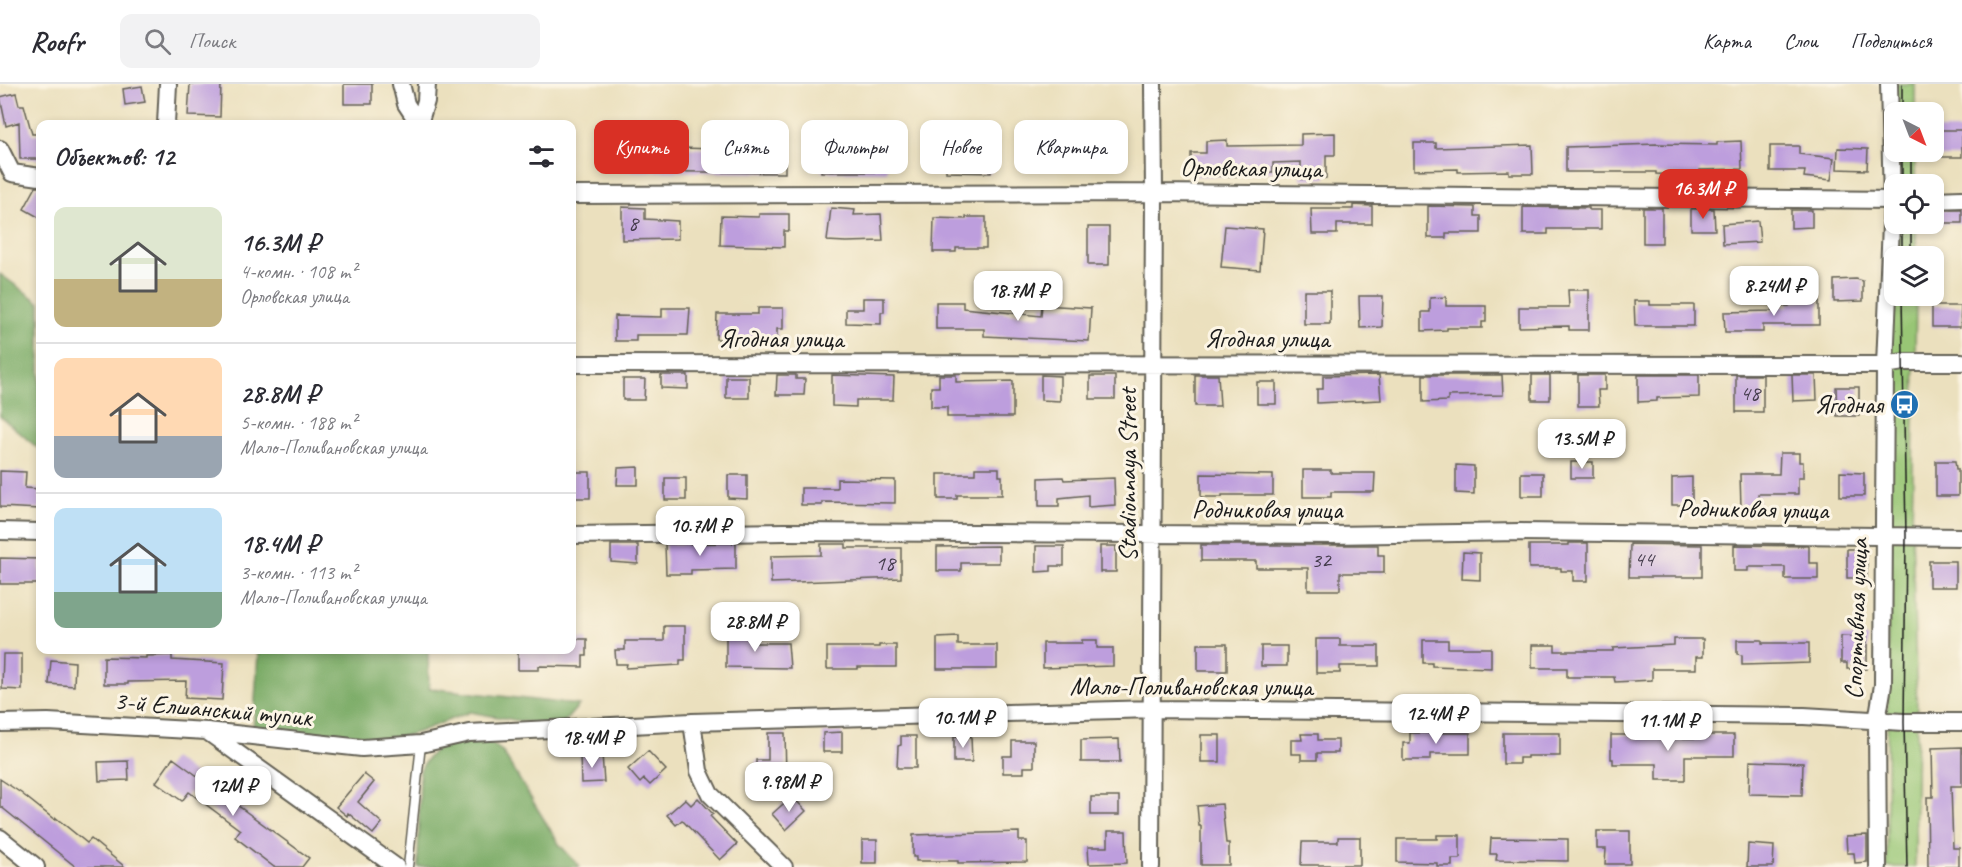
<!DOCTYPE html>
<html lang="ru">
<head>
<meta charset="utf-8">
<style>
	body { margin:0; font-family:Caveat,sans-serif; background:#f2f2f3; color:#2b2b33; height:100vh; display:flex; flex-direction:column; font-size:22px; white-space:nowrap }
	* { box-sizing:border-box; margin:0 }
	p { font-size:20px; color:#7c7c81 }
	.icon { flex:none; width:33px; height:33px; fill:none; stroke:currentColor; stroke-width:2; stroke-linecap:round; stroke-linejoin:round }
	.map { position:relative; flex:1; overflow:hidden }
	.sheet { position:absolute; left:36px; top:36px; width:540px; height:534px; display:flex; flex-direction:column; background:#fff; border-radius:12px; box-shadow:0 3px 9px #0003 }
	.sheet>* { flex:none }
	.top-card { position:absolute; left:594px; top:36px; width:570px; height:54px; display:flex; gap:12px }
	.needle { width:39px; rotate:138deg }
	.fabs { position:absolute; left:1884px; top:18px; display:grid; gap:12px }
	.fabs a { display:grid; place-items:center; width:60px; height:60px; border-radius:12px; background:#fff; box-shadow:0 3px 9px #0003; font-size:30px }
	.price { position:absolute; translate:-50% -51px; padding:0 14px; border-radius:12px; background:#fff; color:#222; font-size:20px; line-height:39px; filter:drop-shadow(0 2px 3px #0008) }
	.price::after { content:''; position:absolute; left:50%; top:36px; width:18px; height:14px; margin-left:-9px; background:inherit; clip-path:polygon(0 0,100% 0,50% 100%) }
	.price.active { background:#d93025; color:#fff }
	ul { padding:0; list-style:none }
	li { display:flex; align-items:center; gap:18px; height:150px; padding:0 18px }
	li+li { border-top:2px solid #e1e1e2 }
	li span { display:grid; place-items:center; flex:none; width:168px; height:120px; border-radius:12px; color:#555 }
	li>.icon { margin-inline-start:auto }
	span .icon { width:72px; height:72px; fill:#fffc; stroke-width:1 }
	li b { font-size:26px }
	h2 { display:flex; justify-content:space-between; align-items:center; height:72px; padding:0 18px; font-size:26px }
	.pill { padding:0 21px; border-radius:12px; background:#fff; box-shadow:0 3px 9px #0003; font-size:21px; line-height:54px }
	.pill.active { background:#d93025; color:#fff }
	header { display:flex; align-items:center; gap:36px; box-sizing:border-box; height:84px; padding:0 30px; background:#fff; border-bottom:2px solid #e1e1e2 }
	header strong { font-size:28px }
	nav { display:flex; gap:33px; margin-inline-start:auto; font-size:21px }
	.search { width:420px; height:54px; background:#f2f2f3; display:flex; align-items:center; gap:15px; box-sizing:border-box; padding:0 21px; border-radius:12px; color:#7c7c81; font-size:22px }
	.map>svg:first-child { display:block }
</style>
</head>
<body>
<header>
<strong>Roofr</strong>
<div class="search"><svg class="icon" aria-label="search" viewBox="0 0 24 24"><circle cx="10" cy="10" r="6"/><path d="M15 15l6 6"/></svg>Поиск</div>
<nav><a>Карта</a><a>Слои</a><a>Поделиться</a></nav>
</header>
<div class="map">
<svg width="1962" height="783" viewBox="0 0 1962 783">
	<rect width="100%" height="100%" fill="#fcf5e5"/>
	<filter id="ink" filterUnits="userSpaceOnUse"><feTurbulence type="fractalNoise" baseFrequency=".0167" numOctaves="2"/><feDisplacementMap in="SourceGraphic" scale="12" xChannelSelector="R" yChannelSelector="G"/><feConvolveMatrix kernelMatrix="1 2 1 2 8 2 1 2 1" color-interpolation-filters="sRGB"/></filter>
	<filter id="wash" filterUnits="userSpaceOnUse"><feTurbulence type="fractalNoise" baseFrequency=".008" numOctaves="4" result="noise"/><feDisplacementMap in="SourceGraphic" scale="24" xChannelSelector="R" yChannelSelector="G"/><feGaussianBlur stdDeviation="1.35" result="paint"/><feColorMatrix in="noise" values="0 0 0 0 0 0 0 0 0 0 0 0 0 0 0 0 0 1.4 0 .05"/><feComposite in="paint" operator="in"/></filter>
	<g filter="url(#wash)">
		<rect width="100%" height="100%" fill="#ebe0be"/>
		<path fill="#98c675" stroke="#5a7148" stroke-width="1.5" d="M1889,0H1915V28H1894V68H1915V100H1894V140H1916V172H1894V212H1916L1912,446L1917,629L1915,783H1887Z"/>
		<path fill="#7aab66" stroke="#4b6441" stroke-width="1.5" d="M0,190L40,219V366L0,332Z
			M251,566H428L429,604L579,621L559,644L470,628L418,648L370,662L253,646L258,570Z
			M471,645L502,667L559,760L580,783H418L420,687C431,663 448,656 471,645Z"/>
		<g id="blocks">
			<path fill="#bd9edd" d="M190,0H221L220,33L188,32Z
				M344,0H372V20H344Z
				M142,2L145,18L125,21L123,5Z
				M16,9L19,21H24L32,50H40V75H20L19,38L6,42L0,13Z
				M1938,46H1962V73H1937Z
				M1335,49V71H1326V94L1301,95V78L1273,79V88H1237V92H1191V69H1206V57L1227,56V62L1301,61V50Z
				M1087,53H1112V77H1100V81L1065,80V83L1042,84L1041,63L1087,61Z
				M865,55H888L887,88H821V63L865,64Z
				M926,55H958V61H992L991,89L946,88V84L925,83Z
				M1741,57L1742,85L1700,86V92L1656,90V88H1566V63L1657,60L1717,61V58Z
				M714,59H738V69L785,70V89L617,87L618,62L714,65Z
				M1414,59H1436V64L1532,61L1533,90H1509V87L1458,88V85L1414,86Z
				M1770,62H1799V70L1834,74L1831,96L1804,93L1805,87H1770Z
				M1838,64L1868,65L1867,86L1837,85Z
				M36,103H40V134L24,125Z
				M1353,121L1372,122V140H1337V150H1312L1311,125H1353Z
				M1428,122L1475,123V132H1481V149H1446V154H1428Z
				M622,123L645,124V135L678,137V155L622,156Z
				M1523,123L1589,124V126H1601V145H1548V150H1523Z
				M831,124L855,126L854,131L881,130L883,157L846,158L827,157Z
				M1643,124H1662V159H1643Z
				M1691,125H1714L1715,146H1691Z
				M1791,126H1812V143L1791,144Z
				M1936,126H1962V139H1936Z
				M759,130H789V147H784V163L720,161L721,132L759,133Z
				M966,133H986V164H956V168H933L934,134L966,135Z
				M1758,137L1760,158L1723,160L1722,140Z
				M1225,142L1263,145L1260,186L1221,183Z
				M1088,143H1109V181H1088Z
				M1856,195L1863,197V217L1834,218V196Z
				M1568,206H1589V246H1569V242L1519,243V223H1569Z
				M1304,207H1330V240H1304Z
				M1359,212H1383L1382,243L1360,244Z
				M1446,213V222H1486V238H1482V244H1447V246L1422,247V228H1430V214Z
				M863,214H884V228H881V240L846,239V225H863Z
				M1634,217H1650V221H1694V242H1635Z
				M1789,217H1819V241H1763V248H1725L1724,228L1773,227V222H1789Z
				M936,218H963V224L1041,232L1042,221L1091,224L1089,257L984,252V245H936Z
				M1932,222H1961L1960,243H1932Z
				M662,224H690L688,251H636V257H615V232L662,233Z
				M758,224H783V245H777V257H736V255H716L717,230H758Z
				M661,291H688V305L661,304Z
				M777,291H796V295H805L804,311H776Z
				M832,291L894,293L893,316H856V323L832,322Z
				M939,291H956V298L1013,297V333H947V323H931V303H939Z
				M1041,291L1060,292V317L1041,316Z
				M1195,291H1218L1220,322H1195Z
				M1379,291L1381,316L1317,319V305H1323V292Z
				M1423,291H1502L1503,311L1448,312V317L1423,318Z
				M1532,291H1550V316H1532Z
				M1578,291H1605V306H1598L1599,322H1578Z
				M1638,291H1699V313L1657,314V317L1638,318Z
				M1736,291H1763V328H1736Z
				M1792,291H1816L1817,316L1793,317Z
				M1090,292H1115V315H1090Z
				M726,293H749V314H726Z
				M623,295H645L644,316H623Z
				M1257,298H1276V320H1257Z
				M1836,303H1859V332H1837Z
				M1780,369H1799V378H1803V394H1798V410H1758L1759,424H1741L1740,390H1779Z
				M1936,377H1955L1956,385H1958V412H1936Z
				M1571,378H1593V394H1571Z
				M1456,381L1474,382V410L1456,409Z
				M638,383V401H617L618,384Z
				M975,384H999V392H1002V411H957V415H938V390H975Z
				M1303,386H1331V389H1375L1374,408H1331V413H1303Z
				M0,387L26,388L25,404L40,405V425L0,423Z
				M572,388H590V414H572Z
				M1840,388L1864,389V412H1840Z
				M1521,389H1543V412H1521Z
				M1201,390L1273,391V411H1222V413H1201Z
				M728,391H747V415L728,414Z
				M1063,393L1064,396L1114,394L1115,421L1088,423V411L1059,414V422H1039V394Z
				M1692,393V421H1672V394Z
				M665,394H686V416H665Z
				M837,395L895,396V419L822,418V421H801V404H837Z
				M736,459V485L691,486V490H666L665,460Z
				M1569,459H1588V497H1573V487H1561V484H1529V461H1569Z
				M821,460H846V464H901V494L771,499V472L821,471Z
				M1630,460L1702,461V493H1629Z
				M611,461H638V480L611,478Z
				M1201,461H1378V471H1384V489H1340V506H1308V484H1256V477H1201Z
				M1734,461L1809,462V479H1818V495H1785V483H1748V487H1734Z
				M999,462V479H961V487H937V463Z
				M1036,462H1064V482H1051V487L1036,488Z
				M1100,462H1116V488H1100Z
				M1847,465H1867V494H1847Z
				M1463,468L1480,469V496L1462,495Z
				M0,474L40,475V500H0Z
				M1929,477H1956V503H1929Z
				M664,542H685V576H680V581L626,584L627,580H616L615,566H625V557H664Z
				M726,550H754V559H788L790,584L726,583Z
				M1841,552L1867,553V585H1847V579H1841Z
				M958,553V561H997V585H937V554Z
				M572,555H587V572H583V583L539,582V586H518V566H572Z
				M1316,555H1340V562H1379V582H1340V589H1316Z
				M1674,555H1703V573H1696V585H1652V596L1615,598L1614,593H1567V584H1532V561H1555V567H1613V564L1674,561Z
				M1082,556H1097V564H1113V582L1043,584V559H1082Z
				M1423,556H1448V564H1491V584L1432,582V579H1423Z
				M1737,556H1762V559H1809V579L1742,581V571L1737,570Z
				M1198,560H1227V587H1198Z
				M879,561H896V583H858V585H827V563H879Z
				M1261,562H1287V582H1261Z
				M3,570H22V606L2,605Z
				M172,571V576L224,579L222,616L185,614L186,597L128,598V600H104V573L146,574V572Z
				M51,576L75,578L74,602L49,600Z
				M842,648V668H823V649Z
				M768,649H785L786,691H756V676H768Z
				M1410,649H1470V670H1430V676H1403V659H1410Z
				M1503,649H1560V672H1527V674H1519V680H1503Z
				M1301,650H1318V656H1338V669H1317V676H1301V670H1291V656H1302Z
				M1201,651H1220V678H1201Z
				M1611,651H1632V654H1708V651H1734V672H1685V696H1657V680H1613V675H1611Z
				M901,652H916V684H897L898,662L901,661Z
				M954,652H971L972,678H954Z
				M1119,655L1120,678H1081V656Z
				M1012,657H1034V683H1024V689H1003V672H1012Z
				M1962,663V702H1951L1953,764H1959V783H1928L1927,713H1933L1932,664Z
				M648,667L666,686L650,701L644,695L640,699L628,685Z
				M602,670L604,698L581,699L580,671Z
				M173,674L309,774L302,783H274L235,753L240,746L189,708L182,717L156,698Z
				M128,677L129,696L99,697L98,678Z
				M1750,677L1803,679L1802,711L1749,710Z
				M364,690L374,698L358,718L382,739L373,750L348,729L347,732L336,723Z
				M0,695L21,709L55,736L56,734L87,759L91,755L125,783H76L0,722Z
				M792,712L806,727L786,746L772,730Z
				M1091,713H1119V731H1091Z
				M698,714L713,730L710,732L737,760L720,776L682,736L676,741L667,731L685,715L691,721Z
				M1222,720L1226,759H1229V781H1201V742H1199L1197,722Z
				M1108,747H1126L1127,779L1089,780L1088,763H1108Z
				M1597,747H1630V780H1605L1606,765H1597Z
				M1019,748V757H1027V778L958,779V777H916V773H913V751Z
				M1437,751H1460V775H1452V782H1437V779L1397,778V755H1437Z
				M1867,751V778L1855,779L1854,769H1847L1846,752Z
				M1338,753H1360V781H1301L1302,758H1338Z
				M1491,754L1568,755V777L1496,776L1497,770H1490Z
				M862,756H877V779H862Z
				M1748,760L1774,762L1773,783H1747Z"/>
		</g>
	</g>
	<g filter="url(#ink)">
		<use href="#blocks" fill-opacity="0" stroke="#646155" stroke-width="1.5"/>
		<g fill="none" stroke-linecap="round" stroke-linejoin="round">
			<defs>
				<path id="lane" d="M408,783L421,660"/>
				<path id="street" d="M401,0L406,20L419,40
					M166,40L168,0
					M419,40L426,17L427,0
					M0,65L12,89L40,93
					M572,111L1154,109L1894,116
					M1934,116L1962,115
					M572,280L1885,281L1903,278H1962
					M0,447L40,448
					M572,451L784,448L1332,451L1520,448L1962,453
					M692,638L699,687L710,710L784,783
					M0,639L48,638L207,647L362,664L421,660L469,649L692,638L1153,625L1804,632L1904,638H1962
					M208,648L396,783
					M0,754L36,783
					M1151,783L1154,109L1153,0
					M1878,783L1877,637L1883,601L1885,281L1892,117L1889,0"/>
			</defs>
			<use href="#lane" stroke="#646155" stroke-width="11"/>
			<use href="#street" stroke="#646155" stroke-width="20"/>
			<use href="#lane" stroke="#fff" stroke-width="8"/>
			<use href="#street" stroke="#fff" stroke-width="16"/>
			<path stroke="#1c1c1c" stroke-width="1.5" d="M1902,28V0
				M1911,74V100
				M1902,100V68
				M1902,140V172
				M1911,140V172
				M1902,212L1906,452L1904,638L1907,783"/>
		</g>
	</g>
	<defs>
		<symbol id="bus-disc" viewBox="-11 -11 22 22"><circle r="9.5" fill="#1f6fb2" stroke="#fcf5e5"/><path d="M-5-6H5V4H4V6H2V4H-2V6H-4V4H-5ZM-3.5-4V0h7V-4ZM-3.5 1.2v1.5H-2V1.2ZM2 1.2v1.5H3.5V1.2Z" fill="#fff"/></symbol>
	</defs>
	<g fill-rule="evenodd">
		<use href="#bus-disc" x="1888" y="304" width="33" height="33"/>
	</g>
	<g text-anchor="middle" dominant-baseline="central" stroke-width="6" stroke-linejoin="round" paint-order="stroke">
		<g font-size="22" fill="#443c4c">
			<text x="633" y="139">8</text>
			<text x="1750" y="309">48</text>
			<text x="1644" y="475">44</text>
			<text x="1321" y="476">32</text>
			<text x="885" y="479">18</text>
		</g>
		<g font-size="26" fill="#1c1c1c" stroke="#fcf5e5">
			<text transform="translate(1251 84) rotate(1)">Орловская улица</text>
			<text x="781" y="254">Ягодная улица</text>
			<text x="1267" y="254">Ягодная улица</text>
			<text transform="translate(1127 391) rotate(-90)">Stadionnaya Street</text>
			<text x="1267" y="425">Родниковая улица</text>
			<text transform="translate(1753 425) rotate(1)">Родниковая улица</text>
			<text transform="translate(1856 535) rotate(-88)">Спортивная улица</text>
			<text x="1191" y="602">Мало-Поливановская улица</text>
			<text transform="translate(213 625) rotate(5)">3-й Елшанский тупик</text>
		</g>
		<g font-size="26" fill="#1c1c1c" stroke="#fcf5e5" text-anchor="end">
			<text x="1883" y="320">Ягодная</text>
		</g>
	</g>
</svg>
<div class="fabs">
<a><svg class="needle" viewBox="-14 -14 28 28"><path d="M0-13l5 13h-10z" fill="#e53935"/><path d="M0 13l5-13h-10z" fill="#7c7c81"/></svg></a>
<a><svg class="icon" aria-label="locate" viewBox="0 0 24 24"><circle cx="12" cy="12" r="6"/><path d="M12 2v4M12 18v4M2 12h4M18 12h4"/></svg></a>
<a><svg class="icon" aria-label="layers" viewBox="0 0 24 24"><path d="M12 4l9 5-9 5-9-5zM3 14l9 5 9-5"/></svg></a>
</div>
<b class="price active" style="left:1703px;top:136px">16.3M ₽</b>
<b class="price" style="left:1774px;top:233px">8.24M ₽</b>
<b class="price" style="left:1018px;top:238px">18.7M ₽</b>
<b class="price" style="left:1582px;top:386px">13.5M ₽</b>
<b class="price" style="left:700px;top:473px">10.7M ₽</b>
<b class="price" style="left:755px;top:569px">28.8M ₽</b>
<b class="price" style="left:1436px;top:661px">12.4M ₽</b>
<b class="price" style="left:963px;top:665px">10.1M ₽</b>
<b class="price" style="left:1668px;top:668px">11.1M ₽</b>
<b class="price" style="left:592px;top:685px">18.4M ₽</b>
<b class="price" style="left:789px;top:729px">9.98M ₽</b>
<b class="price" style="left:233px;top:733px">12M ₽</b>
<div class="top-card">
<a class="pill active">Купить</a>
<a class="pill">Снять</a>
<a class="pill">Фильтры</a>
<a class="pill">Новое</a>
<a class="pill">Квартира</a>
</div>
<section class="sheet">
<h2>Объектов: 12<svg class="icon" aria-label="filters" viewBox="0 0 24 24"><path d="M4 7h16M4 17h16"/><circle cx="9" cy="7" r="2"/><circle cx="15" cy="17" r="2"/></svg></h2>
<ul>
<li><span style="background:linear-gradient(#dfe7d0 60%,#c2b280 0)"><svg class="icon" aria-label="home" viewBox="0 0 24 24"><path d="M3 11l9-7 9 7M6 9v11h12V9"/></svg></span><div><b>16.3M ₽</b><p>4-комн. · 108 m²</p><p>Орловская улица</p></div></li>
<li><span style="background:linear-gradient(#ffd9b3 65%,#9aa5b1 0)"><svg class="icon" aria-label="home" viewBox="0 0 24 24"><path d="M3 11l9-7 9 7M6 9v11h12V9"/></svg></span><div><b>28.8M ₽</b><p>5-комн. · 188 m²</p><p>Мало-Поливановская улица</p></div></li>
<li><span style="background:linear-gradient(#bfe0f5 70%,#7fa58c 0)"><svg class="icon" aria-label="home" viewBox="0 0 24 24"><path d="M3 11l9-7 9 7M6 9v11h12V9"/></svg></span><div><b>18.4M ₽</b><p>3-комн. · 113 m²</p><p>Мало-Поливановская улица</p></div></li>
</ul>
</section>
</div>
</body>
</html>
